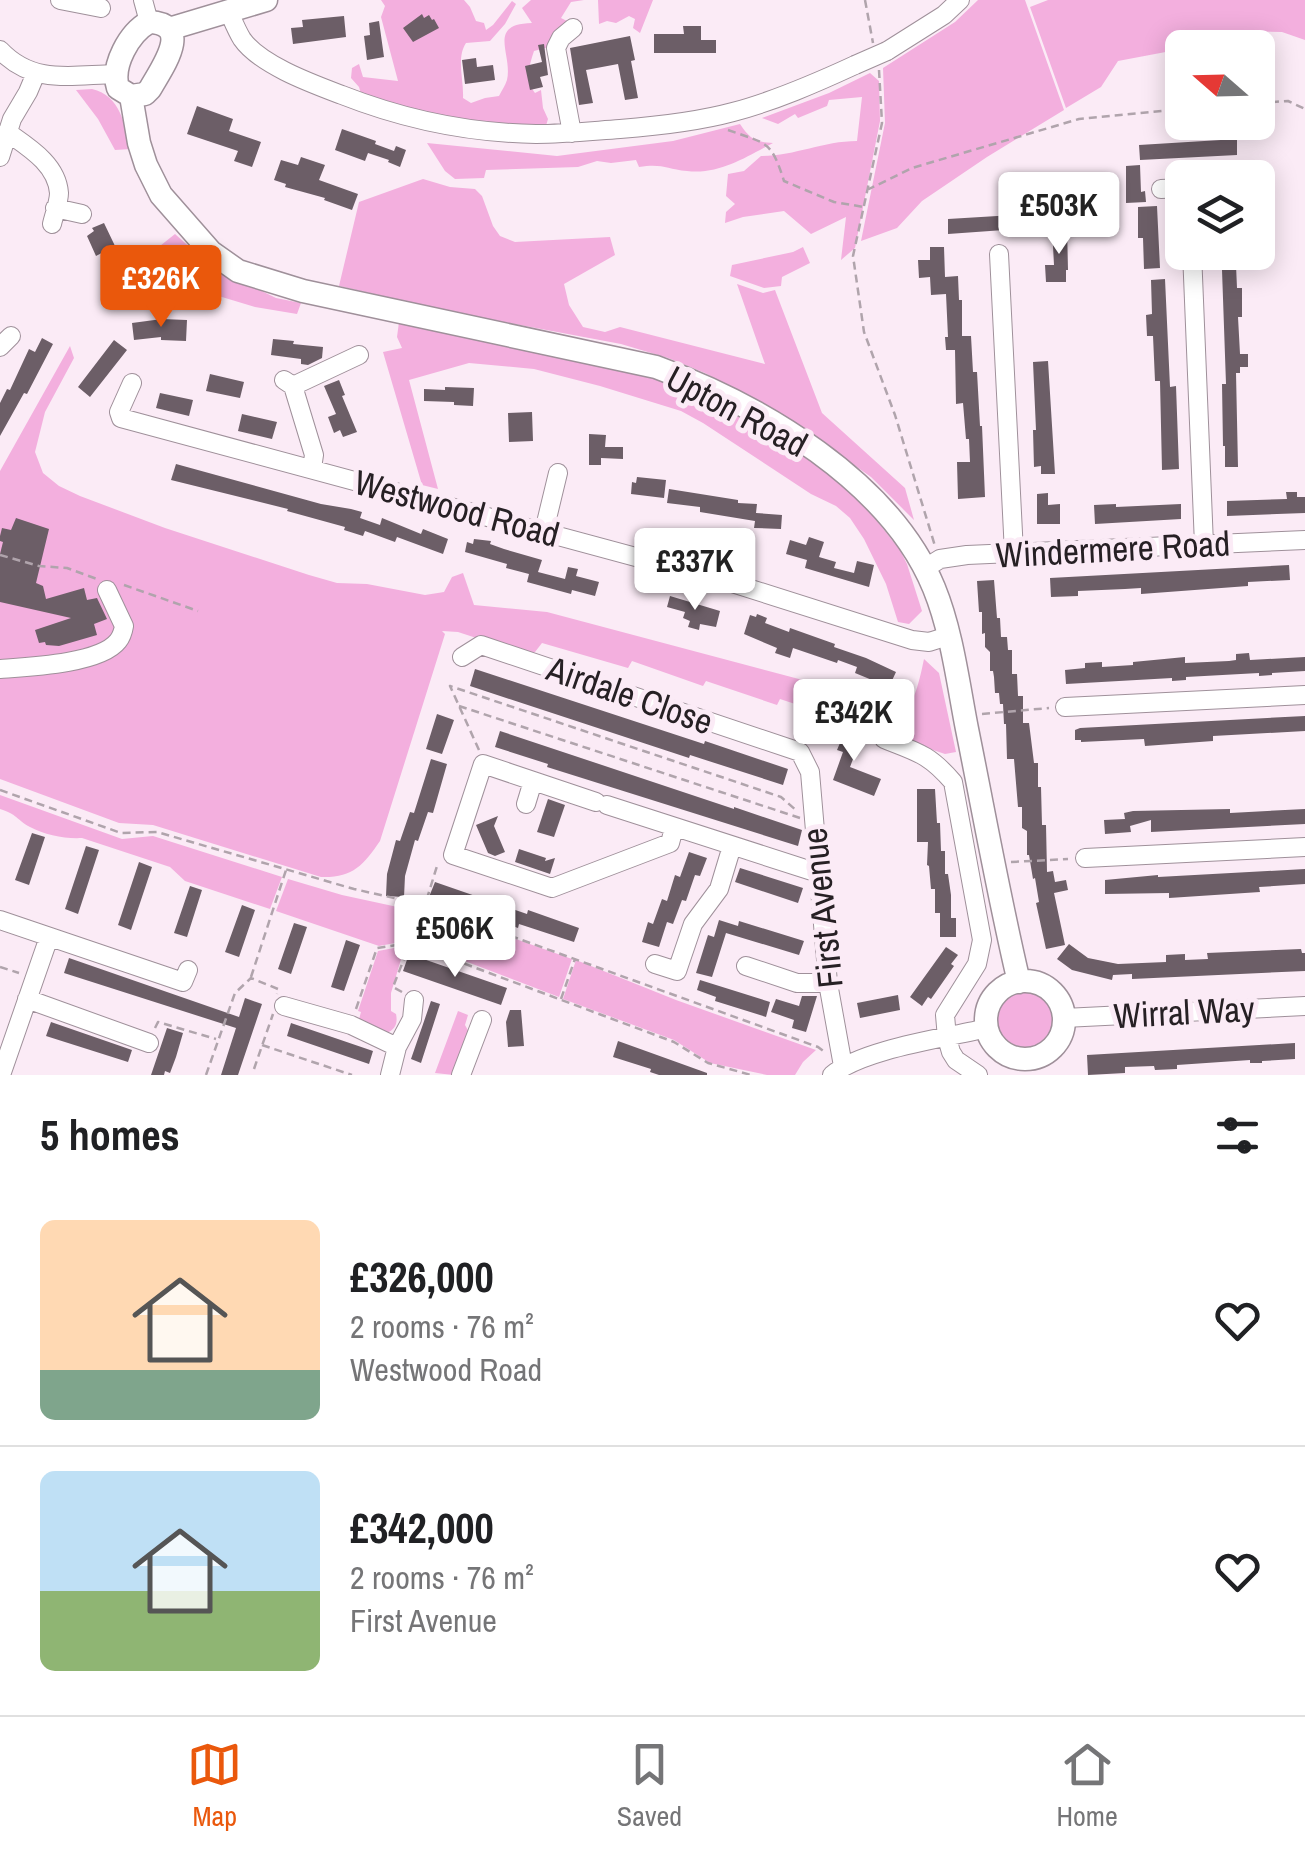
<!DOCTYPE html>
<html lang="en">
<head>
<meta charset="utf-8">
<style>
	body { margin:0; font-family:"Archivo Narrow",sans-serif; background:#f2f2f2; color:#202124; height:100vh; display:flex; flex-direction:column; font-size:38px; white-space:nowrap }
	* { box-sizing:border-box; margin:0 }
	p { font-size:32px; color:#757577 }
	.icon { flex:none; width:55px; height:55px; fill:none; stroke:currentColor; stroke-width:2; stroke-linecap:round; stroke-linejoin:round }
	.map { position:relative; height:1075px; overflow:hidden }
	.drawer { display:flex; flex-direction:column; background:#fff; flex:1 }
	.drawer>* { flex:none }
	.needle { width:65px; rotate:290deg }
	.tools { position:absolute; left:1165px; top:30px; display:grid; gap:20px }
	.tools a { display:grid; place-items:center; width:110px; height:110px; border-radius:15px; background:#fff; box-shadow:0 5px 25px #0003; font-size:50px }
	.price { position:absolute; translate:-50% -85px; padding:0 22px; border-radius:10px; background:#fff; color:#222; font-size:32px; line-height:65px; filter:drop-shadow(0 2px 5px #0008) }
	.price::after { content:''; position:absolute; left:50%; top:60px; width:30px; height:22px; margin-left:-15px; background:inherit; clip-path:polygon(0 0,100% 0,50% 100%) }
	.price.active { background:#ea580c; color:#fff }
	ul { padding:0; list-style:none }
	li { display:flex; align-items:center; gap:30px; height:250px; padding:0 40px }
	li+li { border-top:2px solid #e0e0e0 }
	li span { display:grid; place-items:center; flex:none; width:280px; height:200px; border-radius:15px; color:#555 }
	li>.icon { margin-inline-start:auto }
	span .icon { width:120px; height:120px; fill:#fffc; stroke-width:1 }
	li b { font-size:42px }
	h2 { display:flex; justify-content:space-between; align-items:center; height:120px; padding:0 40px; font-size:42px }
	.tabs { display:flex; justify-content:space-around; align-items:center; height:140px; border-top:2px solid #e0e0e0; background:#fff; font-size:28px; color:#757577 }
	.tabs a { display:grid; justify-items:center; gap:5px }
	.tabs .active { color:#ea580c }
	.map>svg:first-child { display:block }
</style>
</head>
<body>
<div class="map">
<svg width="1305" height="1075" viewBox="0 0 1305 1075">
	<rect width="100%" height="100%" fill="#fbebf6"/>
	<path fill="#f3afde" d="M381,0H464L470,7L476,21L484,23L486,30L493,25L512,1L516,4L505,24L490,41L466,43C456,58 464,80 463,98L471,103L485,98L499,96C502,90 505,86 507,80C513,54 486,24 532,23L522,8L531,0H584L571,2L561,18L567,21V27L549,47L534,51C529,66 525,80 535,93L541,90L543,108L548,119L545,129L403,114L364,104L359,87L351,78L352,68L359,64L363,77L398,81L381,17L385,6Z
		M598,0H653L640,33L633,28L635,19L629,16L616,23L607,21L599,24Z
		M978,0H1025L1064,110L987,157L922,201L897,228L861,241L885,123L883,68L955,22Z
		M1048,0H1305V40L1282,32L1242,31L1217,37L1192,47L1118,61L1101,87L1066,108L1030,7Z
		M870,73L879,81L880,121L855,248L841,260L846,217L811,234L784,211L743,217L725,223L726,212L735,204L726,196L728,174L744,171L761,156C795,156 823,141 857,141L862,97L829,100L827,106L798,118L795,114L778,124L762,118L829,93Z
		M92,89C121,96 124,124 131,149L115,150L98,119L76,90Z
		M740,124C750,139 755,142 773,143C746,157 719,175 687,171C666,169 662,163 639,167L636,160L611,163L597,161L578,167L486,170L484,178L455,179L445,171L427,143L557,156L673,141Z
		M423,179L450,187L475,189L482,196L493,226L500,236L515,242L610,237L615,255L564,284L569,305L583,327L605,332L620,327L765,364L737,284L763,293L775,290L822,413L905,488L914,520L871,477L819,440L763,404L705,373L668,358L621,344L466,315L339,286L359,202Z
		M175,234L211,266L276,298L301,303L297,314L255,307L212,294L179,293L162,296L143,292L121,277Z
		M803,247L810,263L782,277L781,286L764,288L730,276L732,265L793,252Z
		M399,322L633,370L727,407L783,441L839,482L870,512L900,550L907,564L922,611L909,624L898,622L886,584L864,539L850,518L836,506L811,494L703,423L681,411L600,386L534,369L469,363L409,380L438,489L422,485L383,352L402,348L397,337Z
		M70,346L74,358L45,412L35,452L43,473L59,486L80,496L165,528L309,575L337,583L367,584L425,595L444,592L452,577L463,573L474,605L547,612L848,692C903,715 910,727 924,659L939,673L956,752L945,754L780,699L777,705L706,681L703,686L632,661L628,668L542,643L535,652L528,655L458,632L442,631L445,634L380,841C363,866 352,878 321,877L153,825L119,823L0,779V471Z
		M0,795L122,839L153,836L282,877L270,909L185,881L170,867L82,838C65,839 45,835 30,827C17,820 17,814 0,809Z
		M288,879L342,895L416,911L406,941L379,946L276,911Z
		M426,907L572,959L559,997L415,942Z
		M405,946L391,993V1011L396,1014C398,1024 395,1029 387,1033L358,1023L361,1012L358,1011L378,951Z
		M576,960L676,1000L816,1050L803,1062L795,1075H767L710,1063L674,1040L563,999Z
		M994 1021a30 30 0 1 1 60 0a30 30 0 1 1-60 0Z
		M458,1011L468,1015L465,1025L470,1034L454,1075L435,1073Z"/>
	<path fill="#6c5e67" d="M422,14L424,18L429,15L432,20L434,19L439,28L413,42L403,28Z
		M344,16L346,37L293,44L291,28L303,27L302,20Z
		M379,21L384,57L367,60L364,36L370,35L369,23Z
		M683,26H701V40H716V53H654V34H684Z
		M630,36L635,60L631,61L638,98L625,100L618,64L586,70L593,103L579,105L570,48Z
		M544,44L548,75L540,77L543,87L530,90L525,66L542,62L538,45Z
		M476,58L477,67L493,65L495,80L465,84L462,60Z
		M197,106L233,119L229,131L261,142L252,167L234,161L238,151L187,134Z
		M342,129L376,141L375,144L394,151L396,146L406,150L400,167L388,162L389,160L368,153L365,161L335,150Z
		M1237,139V155L1140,160L1139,145Z
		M301,157L325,165L319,180L358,194L352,210L324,200L325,198L285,187L286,184L274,180L281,160L298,165Z
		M1140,165L1141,192L1145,191L1146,202L1126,203V166Z
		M1157,206L1160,268L1144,269L1143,238H1138V207Z
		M1044,213V227L948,234V219Z
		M104,223L115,246L96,256L87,236L94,231L92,228Z
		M1052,227H1067L1068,270H1066V282H1046L1045,265H1054Z
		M930,247H944L945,277L958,276L959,300H962V336H971L973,372H977L980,426H982L985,497L958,499L957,462H970L969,439H966L963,403L956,404L955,350H946L945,337H948L946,294L931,295L930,277L919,278L918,260H930Z
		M1226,252H1240V265H1236L1237,288H1242V317H1238L1240,354H1248V367H1240V373H1236L1238,467H1225V446H1223L1222,384H1226L1222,270H1226Z
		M1165,279L1170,387L1176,386L1179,469L1162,470L1160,381H1155L1153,336H1147L1146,315L1152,314L1151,280Z
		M162,319L187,320L186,341L161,340V337L134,340L132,323Z
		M42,338L53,344L27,394L24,393L0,436V403L7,389L10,390L29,349L35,352Z
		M273,339L294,341L293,344L323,347L322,358L308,365L301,364V359L271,355Z
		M114,340L127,350L90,397L78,387Z
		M1048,361L1055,474H1041V466L1034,467L1033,430H1036L1033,362Z
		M210,374L244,382L240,398L206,391Z
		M339,380L345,395L342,396L357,432L343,437L340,430L334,433L328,417L336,414L324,386Z
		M445,387L474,388L473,406L454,405V402L424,401V389L445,390Z
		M160,393L193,400L189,416L156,408Z
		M532,412L533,441L509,442L508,413Z
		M242,414L277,422L272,439L238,431Z
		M589,434L606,435L605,447H623V459L601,458V465H589Z
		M176,464L321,504L351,509L362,512L360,518L380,525L382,518L421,534L423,529L448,539L443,554L397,537L395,542L365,531L363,536L344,530L345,527L287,511L288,509L171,480Z
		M637,477L666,480L664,498L631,494L632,482L636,483Z
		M669,489L738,500V503L757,504L756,513L782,515L781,529L754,528L755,521L700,512V507L667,503Z
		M1286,492H1297V497H1305V513L1227,516V501L1287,499Z
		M1048,493V505L1060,504V524H1037V494Z
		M1116,504V507L1181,504V519L1095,524L1094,505Z
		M16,518L49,529L36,583L43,586L46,599L84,588L87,600L97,598L107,619L94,624L97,635L59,646L46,645L45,642L39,643L35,630L71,618L0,602V554L3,542L0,541V536L2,528L11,530Z
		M809,537L824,542L819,557L836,562L834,568L854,573L857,561L874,565L869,587L805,568L807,560L786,554L790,540L806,545Z
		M474,539L491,541L490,544L504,549L542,560L538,572L565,579L568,567L578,569L576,576L599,582L595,596L572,590L571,594L527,582L529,574L506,568L507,564L465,552L467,542L473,544Z
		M1289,565L1290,580L1248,582V586L1141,594V588L1125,589L1078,591V596L1051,597L1050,578Z
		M994,580L997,618H1000L1001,637H1007L1008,650H1012V674H1017L1018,696H1023V723H1029L1034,763H1038V787H1041L1042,825H1046L1047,872L1053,871L1055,882L1066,880L1068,890L1054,893L1065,945L1046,949L1036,903L1039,902L1035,878L1033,879L1029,855H1027V831L1022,828V807H1018L1014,759H1007L1006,724H1004L1003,704H1000L999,693H995L994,677L993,671H990V652L985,647V633L982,634V612H979L977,581Z
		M670,596L720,611L716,627L700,624L699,630L688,627L690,621L683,618L685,612L667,607Z
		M757,614L767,618L765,623L789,632L790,628L835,644L834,647L866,658L896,672L889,687L855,673L857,667L838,660L837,663L793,648L790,658L775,653L777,648L744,634L750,615L756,617Z
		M1249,653L1250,660L1305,657V671L1272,673V675L1259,676V673L1186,677V680L1172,681V678L1066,684L1065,670L1085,668V663L1102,662V667L1133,665V662L1185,657V663L1229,661L1236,660V654Z
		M475,669L704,744L705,741L788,769L783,785L690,755L689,758L470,686Z
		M437,714L454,720L442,754L426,749Z
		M1305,716V731L1213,736V741L1145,746L1144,739L1081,742V740H1075V730L1080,728Z
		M848,724L864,730L850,767L881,779L874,796L833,780L843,752L837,750Z
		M500,731L734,809V807L802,830L798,846L547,767L548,764L495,747Z
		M431,759L447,764L433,813L428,812L418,841L415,840L405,876L404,897L386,896L387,874L396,840L400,841L410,812L414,813Z
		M917,789H935L937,823H940L941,851H945V874H948L951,895V918H956V937H940V913H935V889H931L929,866L927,865L928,842H917Z
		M548,799L565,805L554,837L537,832Z
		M1230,809V813L1305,809V824L1151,832V820L1130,826L1131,832L1105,834L1104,820L1125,819L1124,813L1133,811Z
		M498,816L494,826L505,852L495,856L488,853L476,825Z
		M32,833L45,837L29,885L15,880Z
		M86,846L99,850L78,914L65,909Z
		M519,849L546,858L545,861L555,858L550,874L515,862Z
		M689,852L707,858L700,876L695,875L686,901L682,900L673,924L667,922L659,947L642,942L648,922L653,924L662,899L667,901L675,875L680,877Z
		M139,862L152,867L131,930L118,925Z
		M740,868L803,888L798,903L735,882Z
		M1305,869V884L1259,887L1260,892L1169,898V893L1105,894V880L1158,875V877Z
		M435,882L527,914L528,910L579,928L574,942L519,924L518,928L429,897Z
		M190,886L202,890L187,937L174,933Z
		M242,905L255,910L239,957L225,952Z
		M719,920L738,926L739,921L804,941L799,955L726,933L712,977L696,973L708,935L714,937Z
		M294,923L307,927L291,974L278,969Z
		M346,940L360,945L344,991L331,987Z
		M1069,944L1088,958L1118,964L1166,962V955L1185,954V960L1208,959L1207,953L1301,949L1302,953H1305V971L1132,979V974L1113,975L1112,980L1072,970L1057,959Z
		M946,947L958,955L951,964L954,966L931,999L928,997L922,1006L910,997Z
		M409,954L507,988L501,1005L403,971Z
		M69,958L239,1017L245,998L262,1004L238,1075H221L236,1028L64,973Z
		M700,980L770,1002L766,1017L715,1001L716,997L697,990Z
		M898,995L900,1010L860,1018L857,1003Z
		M802,996H817L806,1032L792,1028L794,1020L771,1012L776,999L799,1006Z
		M431,1001L440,1004L421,1063L411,1059Z
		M510,1010H521L524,1046L508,1047L506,1022Z
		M51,1022L132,1050L128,1062L46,1036Z
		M291,1023L373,1051L369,1064L287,1036Z
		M167,1028L183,1033L176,1057L170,1073L165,1071L164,1075H151Z
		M618,1041L707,1073V1075H659L650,1072L651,1069L613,1057Z
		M1295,1043V1059L1262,1061V1063H1250V1060L1177,1065V1069L1155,1070L1154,1066L1125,1067V1073L1088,1075L1087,1055Z"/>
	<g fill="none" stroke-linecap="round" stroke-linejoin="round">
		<defs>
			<path id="minor" d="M60,0L101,8
				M143,0L149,22
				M229,12C233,21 237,31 242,39C260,65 313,84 342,95C403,119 469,133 536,134C564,134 592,131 620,129C658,126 696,122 733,112C775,101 816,83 855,65
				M0,50C33,85 71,75 115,74
				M887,51L944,15L960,0
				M7,132C28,147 57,164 59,193C59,202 54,215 52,224
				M572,133L556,48L561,38L573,28
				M0,157L12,119L28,92L36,73
				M1161,189L1182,188
				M55,208L82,214
				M1192,252L1204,545
				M999,254L1014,553
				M0,347L11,336
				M284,380L293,386L314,455L312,468
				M132,383L119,412L121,418L732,583L912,640L929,642L948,636
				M293,386L359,355
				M544,531L558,473
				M924,569L940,559L967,555L1305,540
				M462,657L481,645L800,752L810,772L828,983L843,1066
				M0,669C27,667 100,664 118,641C122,636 123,632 124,626L107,590
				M1065,707L1305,695
				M884,739C917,752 929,754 953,782L982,940L977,964L945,1015L947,1038L951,1052L956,1060L978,1075
				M596,802L483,764L453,855L552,888L670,843L674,828
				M526,804L533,781
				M607,805L818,873
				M1085,858L1305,847
				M0,920L183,982L188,970
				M655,964L677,971L693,924L719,889L732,846
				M746,966L797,983H828
				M27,999L149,1043
				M284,1006L351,1025L397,1047
				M1064,1018L1305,1006
				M1,1075L49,937
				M390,1075L397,1047L412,1019L414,1000
				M461,1075L482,1020
				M832,1075C862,1049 946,1038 987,1028"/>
			<path id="major" d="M149,22C195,24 161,69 150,89L145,94L131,96L118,88C111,66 129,33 149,22Z
				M169,29L266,0
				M131,96L139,143L146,165L161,195L211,252L238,271L303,291L656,367C760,405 890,481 934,588C952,632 958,683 967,729C984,813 999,898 1019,982
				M986 1020a39 39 0 1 1 78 0a39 39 0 1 1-78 0Z"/>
		</defs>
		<use href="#minor" stroke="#9f909a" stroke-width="20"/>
		<use href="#major" stroke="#9f909a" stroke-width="25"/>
		<path stroke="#b0a4ac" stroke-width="2.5" stroke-dasharray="8 5" stroke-linecap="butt" d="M865,0L873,43
			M879,70L882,123L853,256L864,332L895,415L935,546
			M1258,103L1288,101L1305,109
			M728,130C767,144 771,140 784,181L834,202L864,207
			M867,190L912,168L1079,119L1182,109
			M0,555L39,566L67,568L97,579
			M124,585L198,611
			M459,706L800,818
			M982,714L1049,708
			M479,750L450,686L781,797L797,811
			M0,790L121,833L157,832L354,889L425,905L818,1047L826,1053
			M1011,862L1068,859
			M0,967L19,973
			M251,977L286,870
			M402,992L393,987L425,905L437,866L439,864
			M561,999L575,959
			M356,1009L377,948L409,943L674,1042L708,1063L751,1075
			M155,1028L158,1022L216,1039
			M262,1045L352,1075
			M254,1069L273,1014
			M206,1075L235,993L251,978L278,989L277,994"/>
		<use href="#minor" stroke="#fff" stroke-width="18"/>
		<use href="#major" stroke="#fff" stroke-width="22"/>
		<defs>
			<path id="minor-bridge" d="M855,65L887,51"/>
		</defs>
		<use href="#minor-bridge" stroke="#9f909a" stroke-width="20" stroke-linecap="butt"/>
		<use href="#minor-bridge" stroke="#fff" stroke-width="18"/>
	</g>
	<g text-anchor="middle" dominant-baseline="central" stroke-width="10" stroke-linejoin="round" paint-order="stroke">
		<g font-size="35" fill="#262024" stroke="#fbebf6">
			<text transform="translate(737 411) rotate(28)">Upton Road</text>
			<text transform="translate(457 508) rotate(15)">Westwood Road</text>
			<text transform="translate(1113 549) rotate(-3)">Windermere Road</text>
			<text transform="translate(630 695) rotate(19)">Airdale Close</text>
			<text transform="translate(822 908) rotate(-96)">First Avenue</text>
			<text transform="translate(1184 1012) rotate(-3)">Wirral Way</text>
		</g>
	</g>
</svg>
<div class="tools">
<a><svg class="needle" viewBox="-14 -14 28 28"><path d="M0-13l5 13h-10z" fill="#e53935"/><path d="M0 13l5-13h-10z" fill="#757577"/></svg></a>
<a><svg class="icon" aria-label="layers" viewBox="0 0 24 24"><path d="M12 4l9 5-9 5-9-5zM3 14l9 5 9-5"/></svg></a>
</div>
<b class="price" style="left:1059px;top:257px">£503K</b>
<b class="price active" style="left:161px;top:330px">£326K</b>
<b class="price" style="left:695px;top:613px">£337K</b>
<b class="price" style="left:854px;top:764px">£342K</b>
<b class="price" style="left:455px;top:980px">£506K</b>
</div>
<section class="drawer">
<h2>5 homes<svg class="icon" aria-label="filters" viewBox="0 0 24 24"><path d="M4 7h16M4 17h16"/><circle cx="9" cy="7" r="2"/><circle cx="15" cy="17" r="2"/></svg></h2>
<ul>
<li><span style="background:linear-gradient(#ffd9b3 75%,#7fa58c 0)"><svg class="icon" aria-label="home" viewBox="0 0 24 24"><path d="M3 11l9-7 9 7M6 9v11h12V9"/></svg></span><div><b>£326,000</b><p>2 rooms · 76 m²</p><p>Westwood Road</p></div><svg class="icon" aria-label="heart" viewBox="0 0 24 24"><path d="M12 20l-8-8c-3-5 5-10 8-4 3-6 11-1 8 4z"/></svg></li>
<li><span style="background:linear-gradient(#bfe0f5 60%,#8fb573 0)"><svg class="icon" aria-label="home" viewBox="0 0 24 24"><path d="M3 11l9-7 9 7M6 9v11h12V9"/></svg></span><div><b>£342,000</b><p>2 rooms · 76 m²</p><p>First Avenue</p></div><svg class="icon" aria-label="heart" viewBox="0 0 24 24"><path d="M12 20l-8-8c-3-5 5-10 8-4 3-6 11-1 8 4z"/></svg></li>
</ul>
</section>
<nav class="tabs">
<a class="active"><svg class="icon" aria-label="map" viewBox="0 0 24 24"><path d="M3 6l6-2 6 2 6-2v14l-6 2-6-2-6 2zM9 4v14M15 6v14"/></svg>Map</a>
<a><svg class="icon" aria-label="saved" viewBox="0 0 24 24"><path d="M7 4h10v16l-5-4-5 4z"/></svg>Saved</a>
<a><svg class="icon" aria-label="home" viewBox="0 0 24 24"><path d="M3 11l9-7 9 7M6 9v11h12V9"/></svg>Home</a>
</nav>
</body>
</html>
